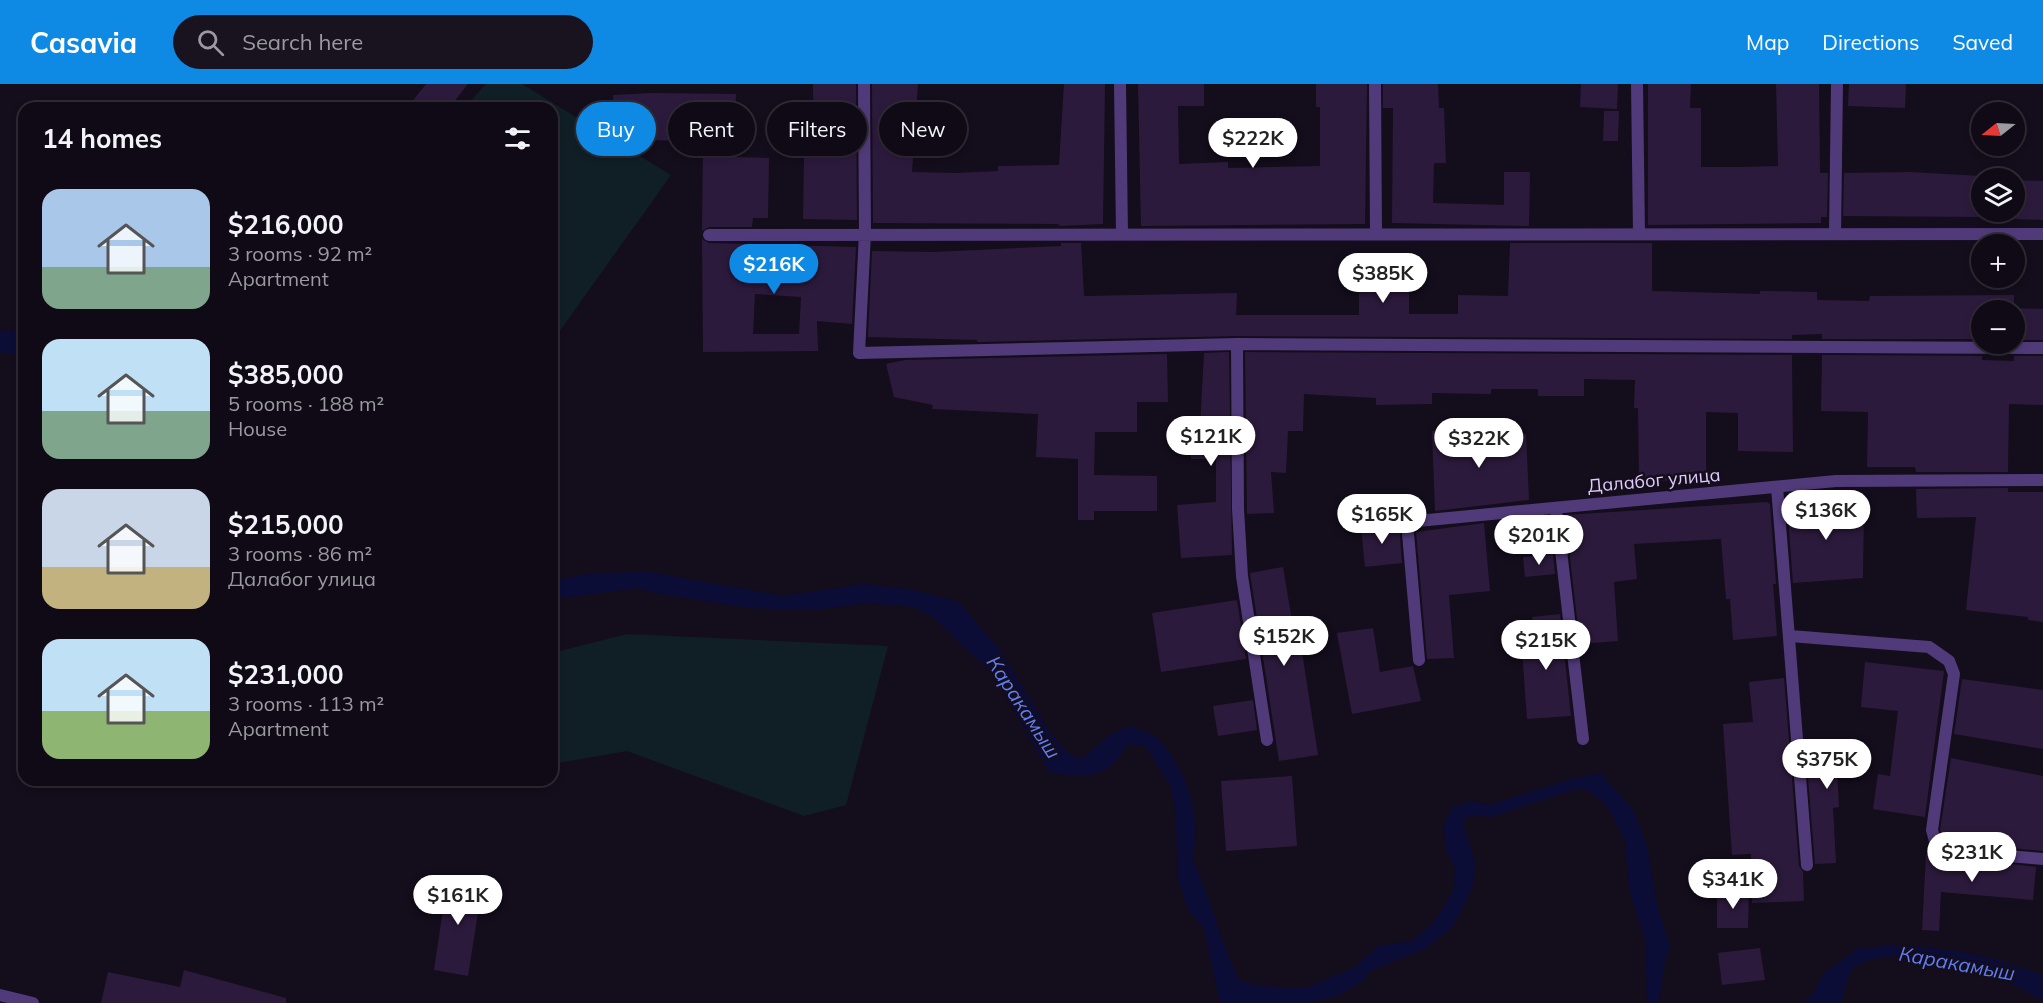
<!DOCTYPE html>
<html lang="en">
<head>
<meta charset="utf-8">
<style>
	body { margin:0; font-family:Mulish,sans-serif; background:#18131e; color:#f1f3f6; height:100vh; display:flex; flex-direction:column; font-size:22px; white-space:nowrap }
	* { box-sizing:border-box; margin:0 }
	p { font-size:20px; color:#9b9aa0 }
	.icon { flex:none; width:33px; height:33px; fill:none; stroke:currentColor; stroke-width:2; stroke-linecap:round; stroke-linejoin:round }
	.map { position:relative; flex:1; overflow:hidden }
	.drawer { position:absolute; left:18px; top:18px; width:540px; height:684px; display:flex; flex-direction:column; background:#0f0a15; border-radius:18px; box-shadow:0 3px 9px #0003,0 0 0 2px #2f2b34 }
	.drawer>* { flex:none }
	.hud { position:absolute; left:576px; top:18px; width:570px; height:54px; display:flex; gap:12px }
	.needle { width:39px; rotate:252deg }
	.controls { position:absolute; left:1971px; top:18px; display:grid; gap:12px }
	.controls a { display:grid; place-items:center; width:54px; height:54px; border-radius:50%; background:#0f0a15; box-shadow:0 3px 9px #0003,0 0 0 2px #2f2b34; font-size:30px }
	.price { position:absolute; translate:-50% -51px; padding:0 14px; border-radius:21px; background:#fff; color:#222; font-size:20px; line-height:39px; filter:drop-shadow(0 2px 3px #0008) }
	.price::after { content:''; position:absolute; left:50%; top:36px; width:18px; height:14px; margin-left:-9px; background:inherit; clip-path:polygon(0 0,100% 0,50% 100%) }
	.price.active { background:#0e8ae5; color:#fff }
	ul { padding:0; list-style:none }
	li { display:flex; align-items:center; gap:18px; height:150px; padding:0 24px }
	li span { display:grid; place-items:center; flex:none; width:168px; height:120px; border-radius:18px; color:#555 }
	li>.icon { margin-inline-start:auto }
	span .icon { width:72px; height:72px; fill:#fffc; stroke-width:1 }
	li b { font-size:26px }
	h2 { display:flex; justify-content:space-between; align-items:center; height:72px; padding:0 24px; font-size:26px }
	.tag { padding:0 21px; border-radius:27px; background:#0f0a15; box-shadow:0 3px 9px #0003,0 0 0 2px #2f2b34; font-size:21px; line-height:54px }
	.tag.active { background:#0e8ae5; color:#fff }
	header { display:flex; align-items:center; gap:36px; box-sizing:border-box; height:84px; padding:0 30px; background:#0e8ae5; color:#fff }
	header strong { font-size:28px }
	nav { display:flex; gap:33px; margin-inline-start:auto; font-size:21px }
	.search { width:420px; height:54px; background:#18131e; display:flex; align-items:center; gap:15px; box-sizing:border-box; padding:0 21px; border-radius:33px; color:#9b9aa0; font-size:22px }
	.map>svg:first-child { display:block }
</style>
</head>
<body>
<header>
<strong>Casavia</strong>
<div class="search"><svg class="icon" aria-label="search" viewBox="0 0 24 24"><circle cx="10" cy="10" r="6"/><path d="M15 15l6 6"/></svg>Search here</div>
<nav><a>Map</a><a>Directions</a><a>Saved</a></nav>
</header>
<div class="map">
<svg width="2043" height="919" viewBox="0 0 2043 919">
	<rect width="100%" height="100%" fill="#140d1c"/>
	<path fill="#101f26" d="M486,0H522L671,91L552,258V24H464Z
		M627,550L888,562L846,721L804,732L627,667L552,680V569Z"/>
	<path fill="#0b0d37" d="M24,246V272L0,268V247Z
		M649,488L783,512L863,500L914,506L959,518L1000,566L1051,650L1071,672L1083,674L1109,651L1131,642C1140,646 1154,650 1160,657C1187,687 1203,736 1192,775C1211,814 1220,857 1239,896L1260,902L1305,904L1354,884L1378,862L1412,857L1434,838L1454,805L1455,784L1446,766L1443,742L1453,723L1471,717L1489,721L1571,695L1601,689L1633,726L1647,763L1657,820L1670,863L1664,880L1659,919H1647L1645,856L1629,805L1625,756L1606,720L1585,705H1576L1491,733L1470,731L1463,738L1475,779L1474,797L1464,822L1452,843L1427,864L1370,887L1365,896L1337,912L1306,919H1220L1204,844L1189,827L1178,796L1176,732L1171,703L1146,663L1128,660C1107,696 1086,695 1049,688L992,589L934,534L914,523L866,519L816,526L749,524L659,510L637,504L552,515V497L592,489Z
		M1902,861C1955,865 1993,872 2043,891V917C2006,891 1891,851 1853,885C1845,893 1845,909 1841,919H1802L1812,912L1824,889L1858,864Z"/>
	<path fill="#2c1a3c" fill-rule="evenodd" d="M426,0H468L449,24H407Z
		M813,0H856L857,136L803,135L804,74H814Z
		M872,0H918L912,88L955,89L998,87V82L1059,81L1064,0H1105L1103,140L1060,142L1058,140L873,139Z
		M1138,0H1204V22H1178L1179,80L1228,78V84L1320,82V23H1316V0H1367L1365,140L1141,142Z
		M1383,0H1438L1439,24H1444L1446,79H1434L1433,119L1504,121V88H1530L1529,142L1392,139L1393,24H1383Z
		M1581,0H1618L1617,25L1580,23Z
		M1648,0H1691L1690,24H1701V83H1741L1778,82L1776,0H1819L1820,89H1828L1827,133H1821V139L1648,141Z
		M1849,0H1906L1905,24L1848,22Z
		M651,9L736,10L734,73L769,74L768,134H753L752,143H709L702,147L703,60L691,57L650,56L614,35L613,11Z
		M1604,27H1619L1618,57H1603Z
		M1909,88L1982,92V133L1843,132L1844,89Z
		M2016,96L2043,97V136L2014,135Z
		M702,155L709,159L856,163L852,240L817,237L818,267L703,268ZM755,210L801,213L799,250H753Z
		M1061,159H1081L1084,212L1237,209L1236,231H1359V207L1409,208V230H1458V211L1508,212L1510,159H1652V207L1760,210V207L1817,208V216L1869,217L1870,212L2014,211V226H1982V255H1822V250L1792,251V255L1237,252L977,258V256L868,253L872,167L933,168L1061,162Z
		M2016,224L2043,225V256H2015Z
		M1229,268L1232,471L1181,474L1177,421L1216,418V375H1191V344H1200L1204,269Z
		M1245,268L1792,271L1793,368L1738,367V329L1706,328V396L1639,397L1638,324H1634L1635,296L1584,295V312H1538V305H1491V310L1432,309V320L1376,321V314L1304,310L1303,347H1288L1286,389L1271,388L1274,429L1247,430Z
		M1167,270L1168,318H1137V348H1095L1094,391L1157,392V427H1094V436H1078V375L1036,373L1038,330L932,325L933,321L894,313L886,280L905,276Z
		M1822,271L1982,272V276L2014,277V272H2043V321L2009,320L2008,388H1916L1915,383H1867L1868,328L1821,327Z
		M1495,345V352L1526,350L1529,416L1435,427L1432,347Z
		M2008,404V408H2043V538L2028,536V533L1966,526L1976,433L1917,434L1916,405Z
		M1767,418L1770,420L1776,500H1773L1777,552L1733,556L1730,515H1726L1721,455L1634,460L1637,495L1614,498L1618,557L1580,560L1565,431Z
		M1820,418L1864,419L1863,494L1793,499L1787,420Z
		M1399,439L1402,479L1365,483L1361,443Z
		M1484,439L1490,507L1449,511L1454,574L1427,575L1416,448Z
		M1553,470L1555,490L1525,493L1523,473Z
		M1283,483L1294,549H1299L1318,671L1279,677L1250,489Z
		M1237,516L1246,575L1161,588L1152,529Z
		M1560,530L1571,632L1527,635L1522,566H1536L1532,533Z
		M1373,544L1380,588L1413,582L1421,617L1352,630L1337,549Z
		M1865,578L1944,587L1925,733L1873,725L1878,690L1890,692L1898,627L1861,623Z
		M1784,594L1799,782L1803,788L1804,817L1752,819L1751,770L1732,771L1723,640L1753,638L1749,598Z
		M1962,595L2043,606V665L1954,650Z
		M1253,616L1257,646L1218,652L1213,622Z
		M1857,656L1858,688H1837L1839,723L1833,724L1836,779L1815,780L1805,657Z
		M1951,674L2043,692V767L1955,759L1943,755L1940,746Z
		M1292,692L1297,762L1226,767L1221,697Z
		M1926,770L2036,783L2033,816L1941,808L1939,847L1922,846Z
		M448,792L483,797L468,892L434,886Z
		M1717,807L1749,808L1748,844H1717Z
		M1760,864L1765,896L1722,901L1718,869Z
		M184,886L286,914V919H101L108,888L180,903Z"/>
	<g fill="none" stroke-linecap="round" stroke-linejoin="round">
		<path stroke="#513a79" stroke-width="12" d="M864,0L865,149L859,269L1237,260L2043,264
			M1120,0L1122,150
			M1375,0L1376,148
			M1637,0L1639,150
			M1835,150L1837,0
			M709,151L2043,150
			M1237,260L1238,425L1242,492L1267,656
			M1777,403L1807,781
			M1556,424L1583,655
			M1790,552L1929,563L1949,577L1954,590L1932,746L1936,761L1953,767L2043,775
			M1419,576L1407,438L1836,397L2043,396"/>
		<path stroke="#513a79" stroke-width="12" d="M0,911L33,919"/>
	</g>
	<g text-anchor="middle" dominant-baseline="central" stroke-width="5" stroke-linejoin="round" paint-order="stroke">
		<g font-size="18" fill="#e0cbfc" stroke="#140d1c">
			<text transform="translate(1654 396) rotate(-5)">Далабог улица</text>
		</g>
		<g font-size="20" font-style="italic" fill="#5f7ff6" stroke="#140d1c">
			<text transform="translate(1024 623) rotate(57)">Каракамыш</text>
			<text transform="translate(1957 879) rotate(10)">Каракамыш</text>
		</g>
	</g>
</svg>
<div class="controls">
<a><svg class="needle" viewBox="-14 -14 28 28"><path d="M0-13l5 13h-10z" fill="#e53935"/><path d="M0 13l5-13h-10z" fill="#9b9aa0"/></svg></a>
<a><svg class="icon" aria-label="layers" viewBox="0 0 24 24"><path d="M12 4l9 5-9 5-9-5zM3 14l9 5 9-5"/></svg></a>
<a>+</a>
<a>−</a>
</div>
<b class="price" style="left:1253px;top:85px">$222K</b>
<b class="price active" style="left:774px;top:211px">$216K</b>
<b class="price" style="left:1383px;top:220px">$385K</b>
<b class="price" style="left:1211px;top:383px">$121K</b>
<b class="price" style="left:1479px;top:385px">$322K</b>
<b class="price" style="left:1826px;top:457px">$136K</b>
<b class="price" style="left:1382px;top:461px">$165K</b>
<b class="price" style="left:1539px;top:482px">$201K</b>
<b class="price" style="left:1284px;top:583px">$152K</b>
<b class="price" style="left:1546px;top:587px">$215K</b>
<b class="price" style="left:1827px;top:706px">$375K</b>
<b class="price" style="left:1972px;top:799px">$231K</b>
<b class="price" style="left:1733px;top:826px">$341K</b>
<b class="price" style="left:458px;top:842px">$161K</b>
<div class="hud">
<a class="tag active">Buy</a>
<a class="tag">Rent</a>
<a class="tag">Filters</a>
<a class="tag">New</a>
</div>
<section class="drawer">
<h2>14 homes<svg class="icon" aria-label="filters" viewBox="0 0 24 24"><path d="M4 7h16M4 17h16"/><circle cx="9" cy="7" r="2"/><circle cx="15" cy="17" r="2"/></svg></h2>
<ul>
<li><span style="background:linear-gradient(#a9c7e8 65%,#7fa58c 0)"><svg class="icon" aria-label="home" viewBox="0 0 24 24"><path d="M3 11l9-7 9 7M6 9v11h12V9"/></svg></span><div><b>$216,000</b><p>3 rooms · 92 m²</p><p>Apartment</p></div></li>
<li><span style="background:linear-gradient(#bfe0f5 60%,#7fa58c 0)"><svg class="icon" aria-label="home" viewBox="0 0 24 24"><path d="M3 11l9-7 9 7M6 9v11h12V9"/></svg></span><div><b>$385,000</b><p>5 rooms · 188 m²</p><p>House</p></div></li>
<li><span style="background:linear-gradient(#c9d6e8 65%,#c2b280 0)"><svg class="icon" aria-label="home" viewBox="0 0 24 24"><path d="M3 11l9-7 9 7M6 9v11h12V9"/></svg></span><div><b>$215,000</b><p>3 rooms · 86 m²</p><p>Далабог улица</p></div></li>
<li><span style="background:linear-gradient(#bfe0f5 60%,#8fb573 0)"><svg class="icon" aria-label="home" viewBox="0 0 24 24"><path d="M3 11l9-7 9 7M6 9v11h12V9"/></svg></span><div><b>$231,000</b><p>3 rooms · 113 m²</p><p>Apartment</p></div></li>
</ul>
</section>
</div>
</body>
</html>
